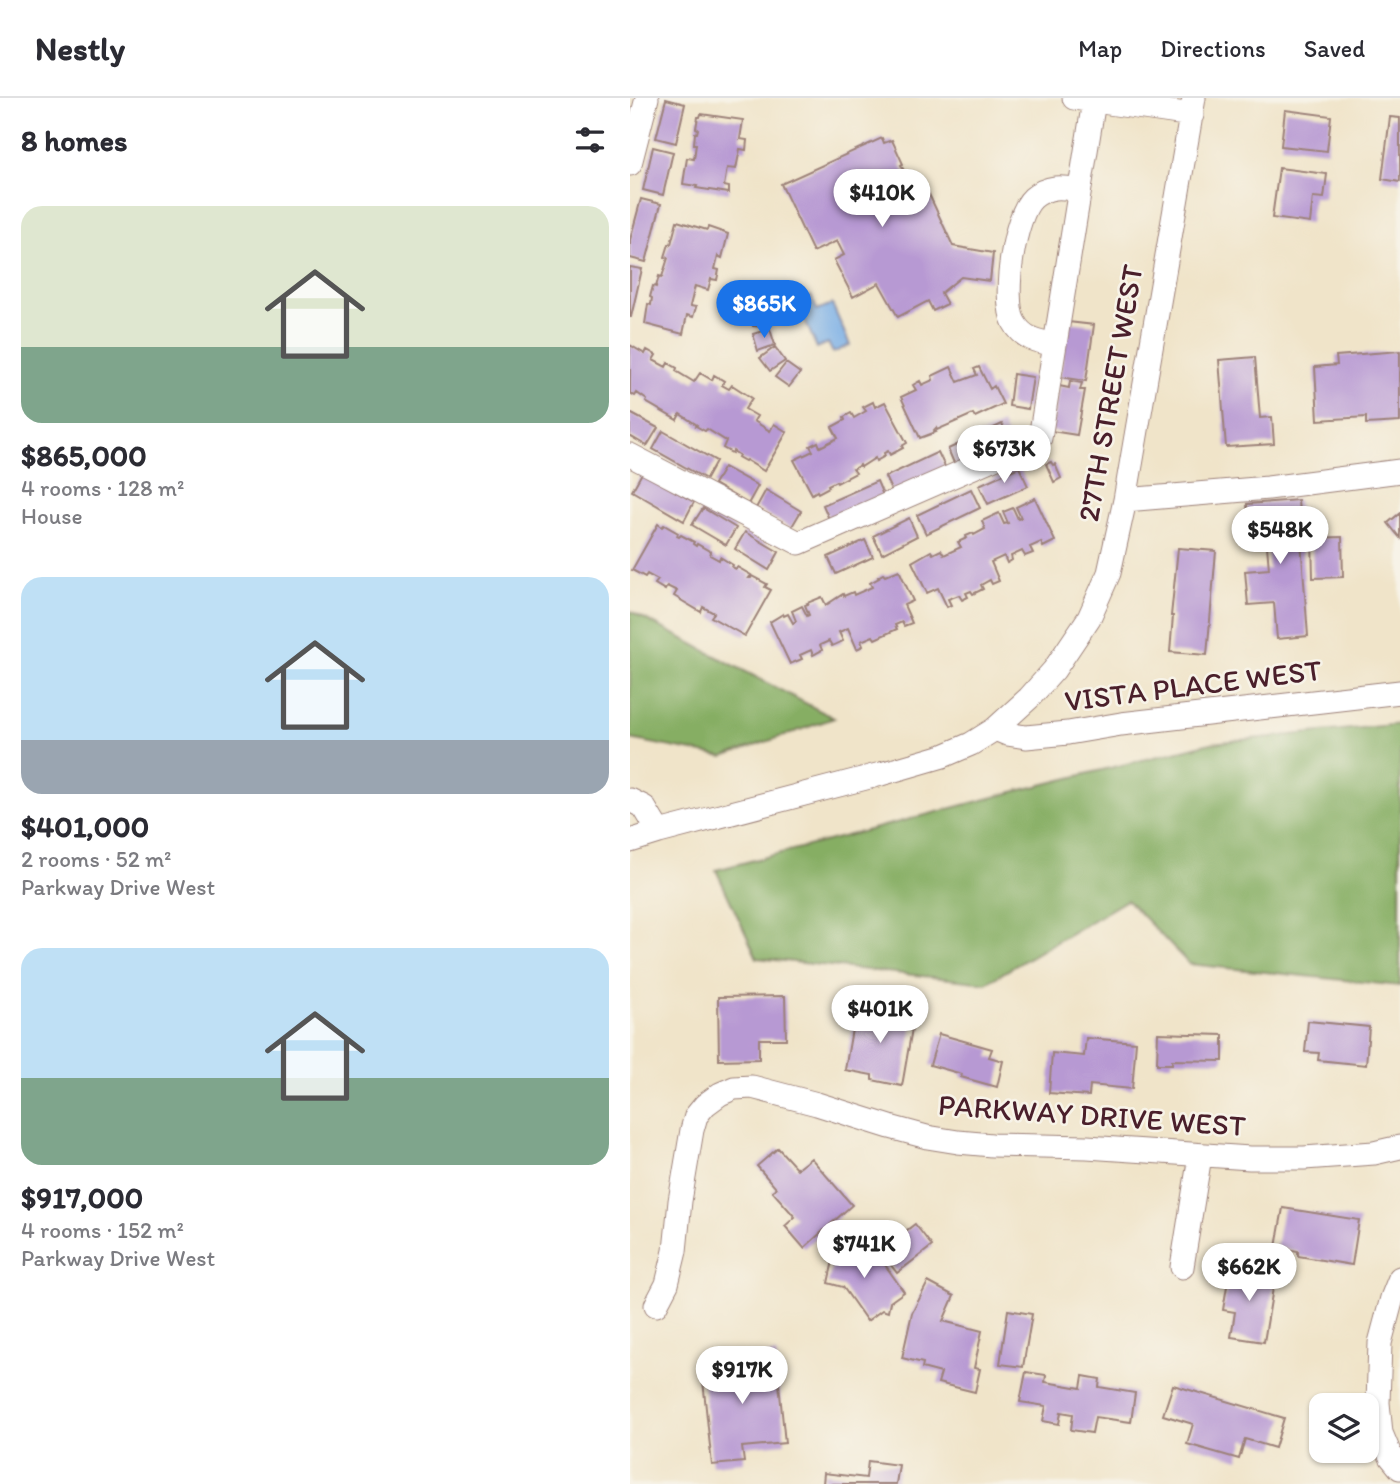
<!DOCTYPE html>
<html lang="en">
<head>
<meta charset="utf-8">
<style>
	body { margin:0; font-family:Itim,sans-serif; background:#f7f7f7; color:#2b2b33; height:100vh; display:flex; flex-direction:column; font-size:26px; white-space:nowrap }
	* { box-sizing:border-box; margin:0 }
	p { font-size:23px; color:#7c7c81 }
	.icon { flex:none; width:38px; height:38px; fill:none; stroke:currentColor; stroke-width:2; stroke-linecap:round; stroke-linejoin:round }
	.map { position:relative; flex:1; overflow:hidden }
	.side { display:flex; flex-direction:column; background:#fff; width:630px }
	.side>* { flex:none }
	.controls { position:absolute; left:679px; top:1295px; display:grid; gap:14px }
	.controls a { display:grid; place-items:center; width:70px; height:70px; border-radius:14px; background:#fff; box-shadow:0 2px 5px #0004; font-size:35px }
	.price { position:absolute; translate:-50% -60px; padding:0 16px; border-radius:24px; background:#fff; color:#222; font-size:23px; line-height:46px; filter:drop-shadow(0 2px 4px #0008) }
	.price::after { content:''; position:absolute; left:50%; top:42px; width:21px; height:16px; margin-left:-10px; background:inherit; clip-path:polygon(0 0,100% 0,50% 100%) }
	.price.on { background:#1a73e8; color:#fff }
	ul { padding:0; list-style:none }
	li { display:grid; align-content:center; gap:14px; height:371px; padding:0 21px }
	li span { display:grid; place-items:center; height:217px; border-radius:21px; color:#555 }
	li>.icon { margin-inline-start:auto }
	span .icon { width:126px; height:126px; fill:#fffc; stroke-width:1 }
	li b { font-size:30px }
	h2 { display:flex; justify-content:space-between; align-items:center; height:84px; padding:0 21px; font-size:30px }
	header { display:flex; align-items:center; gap:42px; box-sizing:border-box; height:98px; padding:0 35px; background:#fff; border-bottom:2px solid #e1e1e2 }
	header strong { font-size:33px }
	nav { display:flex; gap:38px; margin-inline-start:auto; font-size:24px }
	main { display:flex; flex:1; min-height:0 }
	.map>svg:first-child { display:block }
</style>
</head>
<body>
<header>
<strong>Nestly</strong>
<nav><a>Map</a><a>Directions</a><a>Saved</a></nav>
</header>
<main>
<section class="side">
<h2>8 homes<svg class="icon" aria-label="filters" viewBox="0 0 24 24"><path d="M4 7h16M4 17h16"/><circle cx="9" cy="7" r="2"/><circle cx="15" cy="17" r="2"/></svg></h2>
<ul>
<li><span style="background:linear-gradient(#dfe7d0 65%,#7fa58c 0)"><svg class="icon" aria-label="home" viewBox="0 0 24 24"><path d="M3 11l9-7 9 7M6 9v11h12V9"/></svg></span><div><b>$865,000</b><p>4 rooms · 128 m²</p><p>House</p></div></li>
<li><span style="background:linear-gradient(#bfe0f5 75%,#9aa5b1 0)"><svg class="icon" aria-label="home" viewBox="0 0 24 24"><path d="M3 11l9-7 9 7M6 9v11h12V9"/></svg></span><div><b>$401,000</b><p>2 rooms · 52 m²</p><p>Parkway Drive West</p></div></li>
<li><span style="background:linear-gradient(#bfe0f5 60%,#7fa58c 0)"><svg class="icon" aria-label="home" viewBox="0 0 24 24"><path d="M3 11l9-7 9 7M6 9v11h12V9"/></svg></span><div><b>$917,000</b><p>4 rooms · 152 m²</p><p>Parkway Drive West</p></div></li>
</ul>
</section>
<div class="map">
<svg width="770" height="1386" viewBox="0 0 770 1386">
	<rect width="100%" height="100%" fill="#f7f3e8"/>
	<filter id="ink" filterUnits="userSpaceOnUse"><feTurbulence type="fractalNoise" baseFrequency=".0143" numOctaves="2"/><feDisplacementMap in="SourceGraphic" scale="14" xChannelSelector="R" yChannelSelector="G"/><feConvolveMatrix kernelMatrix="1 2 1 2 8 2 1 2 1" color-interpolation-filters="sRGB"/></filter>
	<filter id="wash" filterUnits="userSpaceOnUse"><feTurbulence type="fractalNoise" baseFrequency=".00686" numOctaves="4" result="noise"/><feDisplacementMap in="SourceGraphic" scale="28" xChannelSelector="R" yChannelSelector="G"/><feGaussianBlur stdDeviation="1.57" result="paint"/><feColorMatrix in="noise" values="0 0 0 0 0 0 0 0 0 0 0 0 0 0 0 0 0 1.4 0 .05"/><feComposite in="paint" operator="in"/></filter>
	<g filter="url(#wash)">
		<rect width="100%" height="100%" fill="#f0e4c9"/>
		<path fill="#86ae64" stroke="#686648" stroke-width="2" d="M0,513L204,620L93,659L0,641Z
			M770,626V888L559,866L497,802L356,885L127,860L86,772L383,694L581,645Z"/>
		<path fill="#78ade5" stroke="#616688" stroke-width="2" d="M181,198L187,212L202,206L220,247L203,255L198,245L187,250L167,204Z"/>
		<g id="blocks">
			<path fill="#b799d3" d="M36,1L55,6L46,45L26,40Z
				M655,12L701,18L697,53L651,48Z
				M71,16L113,22L110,41L117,42L116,52L110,51L106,71L97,70L94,88L99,89V95L66,90L67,88L53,86L57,60L64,61L66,46H64L65,35H67L68,31L66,30L68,19H70Z
				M760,19L770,20V84L752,81Z
				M252,40L254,45L262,42L273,66L271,67L275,75H277L288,99L298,94L323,148L363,155L360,183L331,179L311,195L317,206L303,213L298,203L268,219L249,185L223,199L204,162L214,157L207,143L183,154L151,86Z
				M23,49L43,54L33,97L13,92Z
				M649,70L697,76L694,100L683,99L680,125L642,120Z
				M11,101L31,106L16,164L0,160V142Z
				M47,123L77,132L78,129L98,136L92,160L88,158L85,171L89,172L87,182L81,181L78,192L65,188L60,208L66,209L63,219L57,217L53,236L15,226L18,206L21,207L22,200L20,199L23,188L26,189L29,178L32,179L38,160L35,159L39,146H41Z
				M0,169L12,171L1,219H0Z
				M123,211L141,212L140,229L123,228Z
				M438,224L464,227L456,283L430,279Z
				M140,231L145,247L128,253L123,236Z
				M0,247L15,256L17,252L26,257L23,262L36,269L38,265L47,270L46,273L64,284L70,275L82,282L84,277L94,283L92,287L99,291L102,287L122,300L115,311L127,318L124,323L140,333L144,326L157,334L134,373L116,362L115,363L108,359L109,357L103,353L102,355L93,350L96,343L77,331L75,333L66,328L67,327L50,316L47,322L16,304L17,302L7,295L5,298L0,295Z
				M145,249L155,263L140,273L130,260Z
				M770,253V324L736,326V319L688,322L685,269L707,267L706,258Z
				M625,259L630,320L642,319L644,346L596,349L589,262Z
				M156,265L170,275L159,289L145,279Z
				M321,269L328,284L347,277L344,271L349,269L360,291L364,288L373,306L345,319L343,316L307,332L306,330L304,332L306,334L290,340L271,299L286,292L283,287L290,283L292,287L303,282L302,278Z
				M383,276L403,279L398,311L379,308Z
				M440,283L452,285L450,292H455L447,337L421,333L429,288L439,290Z
				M243,304L245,309L255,304L277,345L272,348L273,350L260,357L258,353L254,355L255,358L246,363L245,360L231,369L230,367L223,371L226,375L207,385L206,383L198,387L199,389L188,395L187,393L182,396L164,362L183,353L180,348L188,344L190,349L208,340L202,329L215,322L214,319L221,315L224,320L236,313L233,309Z
				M0,315L28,330L17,348L0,338Z
				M372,326L380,344L326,370L318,351Z
				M33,333L86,363L76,381L23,351Z
				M308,354L317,373L264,398L255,379Z
				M421,364L423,367L425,366L431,380L424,384L416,366Z
				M94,369L128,388L118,406L84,386Z
				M389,369L398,388L358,406L349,387Z
				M12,375L64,404L54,423L2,393Z
				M247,383L255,402L201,426L193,407Z
				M341,391L350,410L296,436L287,417Z
				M136,392L171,413L161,430L126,410Z
				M405,400L425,443L413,449L411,444L400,449L403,455L395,458L392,453L381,458L382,462L377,465L374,458L361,464L369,483L362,486L360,482L351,487L353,491L343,496L341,493L336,495L338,499L332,502L329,497L318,501L321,507L317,509L308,490L297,495L282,464L301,453L303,456L311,452L314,457L331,449L328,444L337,440L336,438L343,435L344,437L355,431L352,423L369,415L374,426L378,425L373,414L383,410L388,421L391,420L386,409Z
				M668,402L678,538L647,541L644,505L618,507L615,473L639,471L636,436L619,437L617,406Z
				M73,410L106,430L96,447L62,427Z
				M770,415V440L758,425Z
				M279,420L287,438L252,456L243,438Z
				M28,426L32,429L34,427L48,435L47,438L49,439L51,437L64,444L63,446L66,448L67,446L81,454L80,457L89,462L90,459L103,467L102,469L106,471L107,469L121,477L119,480H121L122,478L137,486L135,489L141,492L115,538L81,519L84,515L73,509L71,514L44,498L47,493L37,488L35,492L25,486L28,482L17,476L15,479L2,472Z
				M115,434L149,454L139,472L105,451Z
				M712,439L713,479L683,480L682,440Z
				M235,442L243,459L206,476L198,459Z
				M548,450L586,453L577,557L540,554L543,518H541Z
				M269,472L283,503L274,507L282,525L274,528L272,524L265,527L267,531L245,541L243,538L231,543L233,548L227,551L218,530L209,534L213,543L202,548L199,543L190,547L192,552L183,557L181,552L170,557L172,561L160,566L140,524L153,516L154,518L158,516L163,525L166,523L162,513L172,508L177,518L179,517L175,507L178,506L177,505L192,499L196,507L213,496L214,498L223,494L224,497L242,489L240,485L249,480L248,479L253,476L255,478Z
				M155,898L156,941H129V961L89,962L88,899Z
				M226,908L284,919L272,988L242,982V977L215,972Z
				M678,923L739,929L736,967L688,962L689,955L675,954Z
				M528,935L593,937V963L542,962V966H527Z
				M309,936L362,951L359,959L373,963L367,989L331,979L332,976L300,967Z
				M456,940L506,944L502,991L460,987L459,998L419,995L422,955L454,958Z
				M148,1050L167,1071L181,1060L222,1107L174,1150L155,1128L165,1119L142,1093L146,1090L127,1068Z
				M653,1110L729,1122L722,1167L668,1158V1153L646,1149Z
				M285,1126L302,1148L267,1175L250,1153Z
				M207,1145L237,1152L248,1167L253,1164L274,1194L260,1204L258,1214L252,1212L237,1223L213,1189L198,1185Z
				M600,1170L645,1178L634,1244L601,1239L605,1214L593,1212Z
				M298,1184L324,1198L313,1223L352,1233L344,1270L350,1271L345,1294L308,1285L311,1275L292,1270L293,1265L272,1260L282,1215Z
				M378,1212L402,1216L393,1269L370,1266Z
				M146,1256L155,1345L112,1349L114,1364L82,1367L71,1264Z
				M396,1274L416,1277L415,1284L451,1290L453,1278L470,1281L469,1289L505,1295L501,1324L465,1319L462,1335L441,1332L443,1316L431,1314L429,1326L413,1323L416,1308L390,1304Z
				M543,1287L654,1320L645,1350L615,1341L609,1361L557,1346L563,1326L533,1317Z
				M238,1363L269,1367L266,1386H193L194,1375L236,1380Z"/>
		</g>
	</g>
	<g filter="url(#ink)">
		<use href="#blocks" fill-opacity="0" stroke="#9d827a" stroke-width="2"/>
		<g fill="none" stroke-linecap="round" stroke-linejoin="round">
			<defs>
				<path id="minor" d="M444,0L562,17
					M0,66L17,0
					M425,246C408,244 393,241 384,224C372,201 384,117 403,100C418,87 432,89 449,92
					M0,357L169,445L410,340L464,3
					M495,402L638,390L770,373
					M365,631L377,636L396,639L438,635L491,626L770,594
					M0,702L14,709L29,734
					M0,743L29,734L251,676L313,658L341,646L365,631L399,600L424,572L459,520L479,475L495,402L564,0
					M552,1169L570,1058
					M770,1180L762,1200L750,1245L748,1305L751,1335L761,1359L770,1370
					M26,1207L37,1186L45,1153L50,1103L62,1032L66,1018L75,1007L90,996L104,990L122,989L187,1006L260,1029L297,1039L328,1044L362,1047L457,1049L620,1060H674L744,1055L770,1049"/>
			</defs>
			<use href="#minor" stroke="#9d827a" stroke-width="25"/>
			<use href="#minor" stroke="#fff" stroke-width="23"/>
		</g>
	</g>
	<g text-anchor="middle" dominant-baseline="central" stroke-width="5" stroke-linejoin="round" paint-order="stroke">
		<g font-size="30" fill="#4a1f2b" stroke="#f7f3e8">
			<text transform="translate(480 295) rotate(-80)">27TH STREET WEST</text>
			<text transform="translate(563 587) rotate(-7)">VISTA PLACE WEST</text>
			<text transform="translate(462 1017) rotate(4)">PARKWAY DRIVE WEST</text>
		</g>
	</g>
</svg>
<div class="controls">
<a><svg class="icon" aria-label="layers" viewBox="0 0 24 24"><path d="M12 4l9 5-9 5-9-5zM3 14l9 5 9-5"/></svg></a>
</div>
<b class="price" style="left:252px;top:131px">$410K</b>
<b class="price on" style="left:134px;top:242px">$865K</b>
<b class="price" style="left:374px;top:387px">$673K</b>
<b class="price" style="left:650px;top:468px">$548K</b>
<b class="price" style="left:250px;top:947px">$401K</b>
<b class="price" style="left:234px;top:1182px">$741K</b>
<b class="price" style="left:619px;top:1205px">$662K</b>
<b class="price" style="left:112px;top:1308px">$917K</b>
</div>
</main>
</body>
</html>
